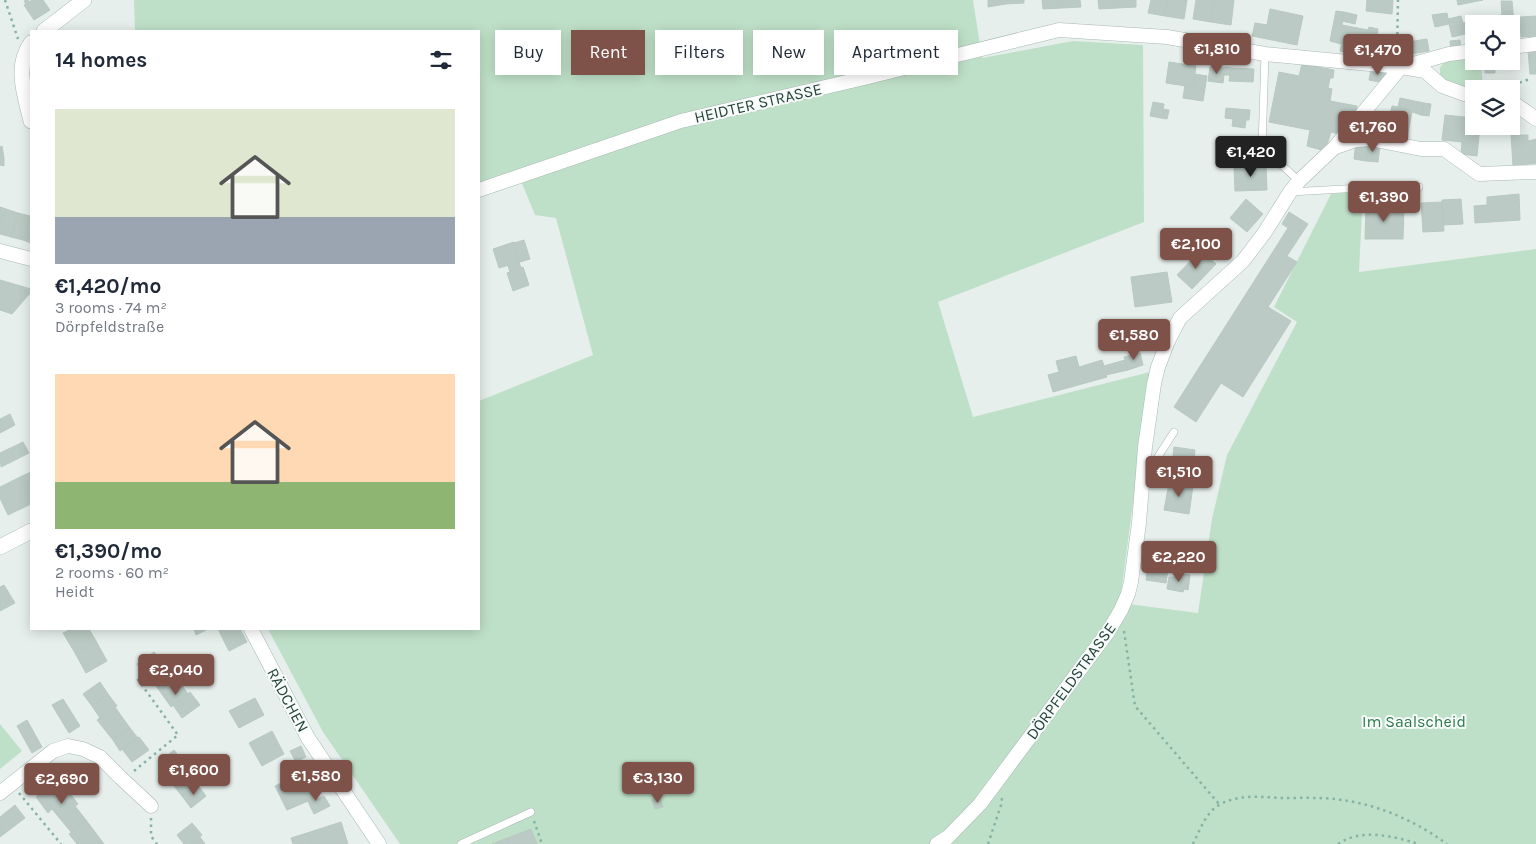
<!DOCTYPE html>
<html lang="en">
<head>
<meta charset="utf-8">
<style>
	body { margin:0; font-family:Karla,sans-serif; background:#f6f6f7; color:#1f2937; height:100vh; display:flex; flex-direction:column; font-size:19px; white-space:nowrap }
	* { box-sizing:border-box; margin:0 }
	p { font-size:16px; color:#747a83 }
	.icon { flex:none; width:28px; height:28px; fill:none; stroke:currentColor; stroke-width:2; stroke-linecap:round; stroke-linejoin:round }
	.map { position:relative; flex:1; overflow:hidden }
	.sheet { position:absolute; left:30px; top:30px; width:450px; height:600px; display:flex; flex-direction:column; background:#fff; border-radius:0px; box-shadow:0 2px 12px #0003 }
	.sheet>* { flex:none }
	.banner { position:absolute; left:495px; top:30px; width:475px; height:45px; display:flex; gap:10px }
	.buttons { position:absolute; left:1465px; top:15px; display:grid; gap:10px }
	.buttons a { display:grid; place-items:center; width:55px; height:55px; border-radius:0px; background:#fff; box-shadow:0 2px 12px #0003; font-size:25px }
	.price { position:absolute; translate:-50% -42px; padding:0 11px; border-radius:5px; background:#7f5249; color:#fff; font-size:16px; line-height:32px; filter:drop-shadow(0 1px 2px #0008) }
	.price::after { content:''; position:absolute; left:50%; top:30px; width:15px; height:11px; margin-left:-8px; background:inherit; clip-path:polygon(0 0,100% 0,50% 100%) }
	.price.current { background:#222; color:#fff }
	ul { padding:0; list-style:none }
	li { display:grid; align-content:center; gap:10px; height:265px; padding:0 25px }
	li span { display:grid; place-items:center; height:155px; border-radius:0px; color:#555 }
	li>.icon { margin-inline-start:auto }
	span .icon { width:90px; height:90px; fill:#fffc; stroke-width:1 }
	li b { font-size:21px }
	h2 { display:flex; justify-content:space-between; align-items:center; height:60px; padding:0 25px; font-size:21px }
	.tag { padding:0 18px; border-radius:0px; background:#fff; box-shadow:0 2px 12px #0003; font-size:18px; line-height:45px }
	.tag.current { background:#7f5249; color:#fff }
	.map>svg:first-child { display:block }
</style>
</head>
<body>
<div class="map">
<svg width="1536" height="844" viewBox="0 0 1536 844">
	<rect width="100%" height="100%" fill="#e6efeb"/>
	<path fill="#bfe0c8" d="M134,0H973L982,58L1073,41L1143,45L1144,222L938,302L973,417L1150,372L1120,602L1128,604L1198,613L1212,519L1227,455L1297,322L1274,307L1331,194L1363,191L1359,272L1536,249V844H400L323,732L268,629H479V401L593,355L556,218L535,215L519,176L479,188V31H135Z
		M1474,55V61H1481L1483,89C1468,89 1451,88 1440,76V68L1444,62Z
		M0,724L22,751L0,769Z"/>
	<path fill="#bbcac4" stroke="#b8c9c2" d="M28,0L29,2L32,0H43L50,10L34,20L24,5L26,4L24,1Z
		M988,0H1006V4L988,7Z
		M1006,0H1024V3L1006,4Z
		M1042,0H1062V8L1043,9Z
		M1062,0H1080L1081,7L1062,8Z
		M1098,0H1117V8L1099,9Z
		M1117,0H1136V7L1117,8Z
		M1151,0H1168L1165,16L1148,13Z
		M1168,0H1187L1184,19L1165,16Z
		M1196,0H1215L1211,22L1193,19Z
		M1215,0H1234L1231,25L1211,22Z
		M1367,0H1393L1392,14L1366,11Z
		M1457,0H1483L1458,5Z
		M1501,1H1512L1514,23L1500,24V15H1502Z
		M1270,9L1303,16L1297,45L1252,36L1255,23L1267,25Z
		M1336,11L1344,12L1342,25L1368,30L1367,37L1344,32L1341,44L1330,41Z
		M1344,12L1357,15L1355,24L1342,21Z
		M1447,13L1449,24L1435,27L1432,15Z
		M1461,16L1463,23L1473,21L1474,32L1452,37L1448,19Z
		M1536,16V36L1521,37L1520,17Z
		M1369,27L1378,29L1376,40L1366,38Z
		M1344,32L1367,37L1363,56L1340,51Z
		M1366,38L1390,43L1386,63L1363,58Z
		M1427,39L1429,51L1404,55L1402,43Z
		M1460,40L1461,50L1451,52L1450,41Z
		M1528,51H1536V74H1530Z
		M1511,55H1516V69H1495V61H1511Z
		M1485,61H1495V73H1485Z
		M1169,62L1196,66L1193,87L1166,83Z
		M1302,64L1334,70L1333,78H1330L1328,88L1332,89L1330,101L1357,106L1354,121L1342,119L1339,134L1331,132L1325,151L1307,146L1310,130L1269,122L1279,72L1299,76Z
		M1210,67L1225,68L1223,83L1208,81Z
		M1225,67L1231,68L1230,75H1224Z
		M1231,68L1254,69L1253,82L1229,81Z
		M1371,69L1387,72L1385,83L1369,80Z
		M1195,74L1207,76L1203,101L1183,98L1185,85L1193,87Z
		M1482,81L1483,89H1477L1476,83Z
		M1400,98L1424,103L1421,115L1398,107Z
		M1153,102L1164,104L1163,109L1169,110L1167,119L1150,116Z
		M1424,103L1431,104L1429,116L1421,115Z
		M1392,106L1405,108L1412,112L1407,138L1386,134Z
		M1226,108L1250,110L1249,120H1246L1245,128L1232,126L1233,119L1225,118Z
		M1445,115L1474,118V126H1480L1477,156L1461,154L1462,142L1442,140Z
		M1511,135H1528V141L1536,139V163L1513,166Z
		M1356,141L1369,143L1366,161L1354,159Z
		M1369,143L1380,145L1378,162L1366,161Z
		M2,146L4,158V166L0,165V147Z
		M1266,165L1267,190L1235,191L1234,167Z
		M1519,194L1520,220L1475,223L1474,206L1487,205V197Z
		M1246,199L1263,214L1247,232L1230,218Z
		M1461,199L1463,224L1443,225L1442,200Z
		M1442,202L1444,231L1423,232L1421,203Z
		M0,207L6,209L0,230Z
		M1366,207L1404,208L1403,239H1365Z
		M6,209L18,213L11,237L0,234Z
		M1289,212L1308,224L1287,256L1297,262L1268,307L1291,321L1243,397L1221,383L1196,422L1174,407L1288,228L1282,224Z
		M18,213L30,216L23,240L11,237Z
		M30,216H31V243L23,240Z
		M524,240L530,259L520,262L514,243Z
		M514,242L520,262L499,268L493,249Z
		M1201,250L1216,264L1192,289L1177,275Z
		M519,262L521,268L523,267L529,285L513,291L507,273L510,272L508,266Z
		M1167,272L1172,302L1135,307L1131,277Z
		M0,280L31,289V292L12,314L0,310Z
		M1155,333L1158,346L1144,350L1140,337Z
		M1140,353L1143,365L1128,370L1124,357Z
		M1076,356L1079,367L1102,360L1104,366L1125,360L1128,370L1106,375L1107,377L1053,392L1048,375L1059,372L1056,361Z
		M10,414L15,425L0,433V419Z
		M23,442L29,453L1,467L0,453Z
		M1174,447L1195,450L1193,469L1172,466Z
		M1163,467L1174,469L1173,480L1161,479Z
		M31,472V501L20,477Z
		M20,477L31,501V504L8,515L0,498V487Z
		M1169,483L1193,486L1189,514L1164,510Z
		M1150,552L1170,555L1166,583L1146,580Z
		M1176,573L1190,575L1188,590L1184,589L1183,592L1167,589L1169,577H1175Z
		M4,585L15,603L0,611V587Z
		M71,629H89L96,641L75,653L63,633Z
		M194,629H208L196,635Z
		M218,629H240L247,642L229,651Z
		M96,641L107,661L86,673L75,653Z
		M154,652L164,665L147,677L137,664Z
		M166,663L173,673L156,686L148,676Z
		M173,673L181,684L164,697L156,686Z
		M100,682L108,694L92,706L83,694Z
		M181,684L188,694L171,707L164,697Z
		M190,692L200,705L182,718L173,705Z
		M108,694L117,706L100,718L92,706Z
		M255,698L264,715L239,728L229,711Z
		M63,699L80,726L69,733L52,705Z
		M115,707L122,717L105,730L97,720Z
		M122,717L130,728L113,740L105,730Z
		M27,720L42,747L32,753L17,726Z
		M130,728L138,738L120,751L113,740Z
		M272,731L284,754L262,766L249,743Z
		M139,737L149,750L132,762L122,749Z
		M301,746L306,757L296,762L290,751Z
		M174,750L183,762L168,775L158,763Z
		M181,764L189,774L174,786L166,776Z
		M189,774L197,784L182,796L174,786Z
		M296,776L308,801L287,810L275,786Z
		M56,781L59,785L65,781L71,788L68,791L78,804L75,806L86,820L71,832L52,809L48,813L36,797Z
		M197,784L206,796L191,808L182,796Z
		M309,789L314,801L324,796L330,806L314,814L303,791Z
		M660,798L663,807L655,809L652,800Z
		M15,805L25,818L0,837V817Z
		M86,820L104,844H77L69,834Z
		M341,822L348,844H311L307,833Z
		M192,823L202,835L190,844H184L177,835Z
		M531,829L537,844H509L507,838Z
		M307,833L311,844H293L291,838Z
		M200,837L205,844H190Z
		M507,838L509,844H492Z"/>
	<g fill="none" stroke-linecap="round" stroke-linejoin="round">
		<defs>
			<path id="lane" d="M1265,54L1262,147L1299,181
				M1290,192L1361,188L1377,190L1419,187
				M1144,474L1150,469L1174,432
				M461,844L531,812"/>
			<path id="street" d="M1511,47L1536,44
				M1406,66L1449,54L1474,51
				M1511,101L1536,119
				M1336,147L1356,140L1370,139L1421,149H1444L1479,174L1536,172
				M479,190L681,121L868,77L1059,30L1167,37L1265,54L1401,67L1425,71L1442,86L1464,94L1474,95
				M0,251L31,259
				M251,629L308,738L379,844
				M0,793L53,751L68,746L83,749L100,757L120,777L151,806
				M937,844L948,837L980,804L1108,632L1121,610L1128,594L1131,582L1139,523L1145,447L1154,384L1158,367L1168,341L1180,318L1243,261L1265,232L1290,192L1299,181L1335,147L1401,67"/>
			<path id="secondary" d="M44,31L84,0
				M31,43C14,67 25,95 31,121
				M0,547L31,531"/>
		</defs>
		<use href="#lane" stroke="#a8b8b2" stroke-width="8"/>
		<use href="#street" stroke="#a8b8b2" stroke-width="15"/>
		<use href="#secondary" stroke="#a4bbb3" stroke-width="16"/>
		<path stroke="#86b3a5" stroke-width="2.5" stroke-dasharray="2.5 4" stroke-linecap="butt" d="M5,0L18,39
			M1397,54L1398,0
			M1501,89L1530,79
			M1124,631L1135,706L1219,804
			M134,771L178,735L136,677
			M19,793L61,844
			M151,818V836L157,844
			M534,821L542,844
			M988,844L1001,805L1002,798
			M1193,844C1200,830 1206,811 1221,804C1239,794 1261,797 1281,798C1301,798 1322,797 1342,800C1380,805 1417,822 1447,844
			M1338,844C1361,828 1394,836 1418,844"/>
		<use href="#lane" stroke="#fff" stroke-width="7"/>
		<use href="#street" stroke="#fff" stroke-width="14"/>
		<use href="#secondary" stroke="#fff" stroke-width="15"/>
	</g>
	<g text-anchor="middle" dominant-baseline="central" stroke-width="4" stroke-linejoin="round" paint-order="stroke">
		<g font-size="16" fill="#24423a" stroke="#f7fbf9">
			<text transform="translate(758 103) rotate(-13)">HEIDTER STRASSE</text>
			<text transform="translate(1071 681) rotate(-54)">DÖRPFELDSTRASSE</text>
			<text transform="translate(288 700) rotate(62)">RÄDCHEN</text>
		</g>
		<g font-size="16" fill="#2d7a4b" stroke="#f7fbf9">
			<text x="1414" y="721">Im Saalscheid</text>
		</g>
	</g>
</svg>
<div class="buttons">
<a><svg class="icon" aria-label="locate" viewBox="0 0 24 24"><circle cx="12" cy="12" r="6"/><path d="M12 2v4M12 18v4M2 12h4M18 12h4"/></svg></a>
<a><svg class="icon" aria-label="layers" viewBox="0 0 24 24"><path d="M12 4l9 5-9 5-9-5zM3 14l9 5 9-5"/></svg></a>
</div>
<b class="price" style="left:1217px;top:75px">€1,810</b>
<b class="price" style="left:1378px;top:76px">€1,470</b>
<b class="price" style="left:1373px;top:153px">€1,760</b>
<b class="price current" style="left:1251px;top:178px">€1,420</b>
<b class="price" style="left:1384px;top:223px">€1,390</b>
<b class="price" style="left:1196px;top:270px">€2,100</b>
<b class="price" style="left:1134px;top:361px">€1,580</b>
<b class="price" style="left:1179px;top:498px">€1,510</b>
<b class="price" style="left:1179px;top:583px">€2,220</b>
<b class="price" style="left:176px;top:696px">€2,040</b>
<b class="price" style="left:194px;top:796px">€1,600</b>
<b class="price" style="left:316px;top:802px">€1,580</b>
<b class="price" style="left:658px;top:804px">€3,130</b>
<b class="price" style="left:62px;top:805px">€2,690</b>
<div class="banner">
<a class="tag">Buy</a>
<a class="tag current">Rent</a>
<a class="tag">Filters</a>
<a class="tag">New</a>
<a class="tag">Apartment</a>
</div>
<section class="sheet">
<h2>14 homes<svg class="icon" aria-label="filters" viewBox="0 0 24 24"><path d="M4 7h16M4 17h16"/><circle cx="9" cy="7" r="2"/><circle cx="15" cy="17" r="2"/></svg></h2>
<ul>
<li><span style="background:linear-gradient(#dfe7d0 70%,#9aa5b1 0)"><svg class="icon" aria-label="home" viewBox="0 0 24 24"><path d="M3 11l9-7 9 7M6 9v11h12V9"/></svg></span><div><b>€1,420/mo</b><p>3 rooms · 74 m²</p><p>Dörpfeldstraße</p></div></li>
<li><span style="background:linear-gradient(#ffd9b3 70%,#8fb573 0)"><svg class="icon" aria-label="home" viewBox="0 0 24 24"><path d="M3 11l9-7 9 7M6 9v11h12V9"/></svg></span><div><b>€1,390/mo</b><p>2 rooms · 60 m²</p><p>Heidt</p></div></li>
</ul>
</section>
</div>
</body>
</html>
